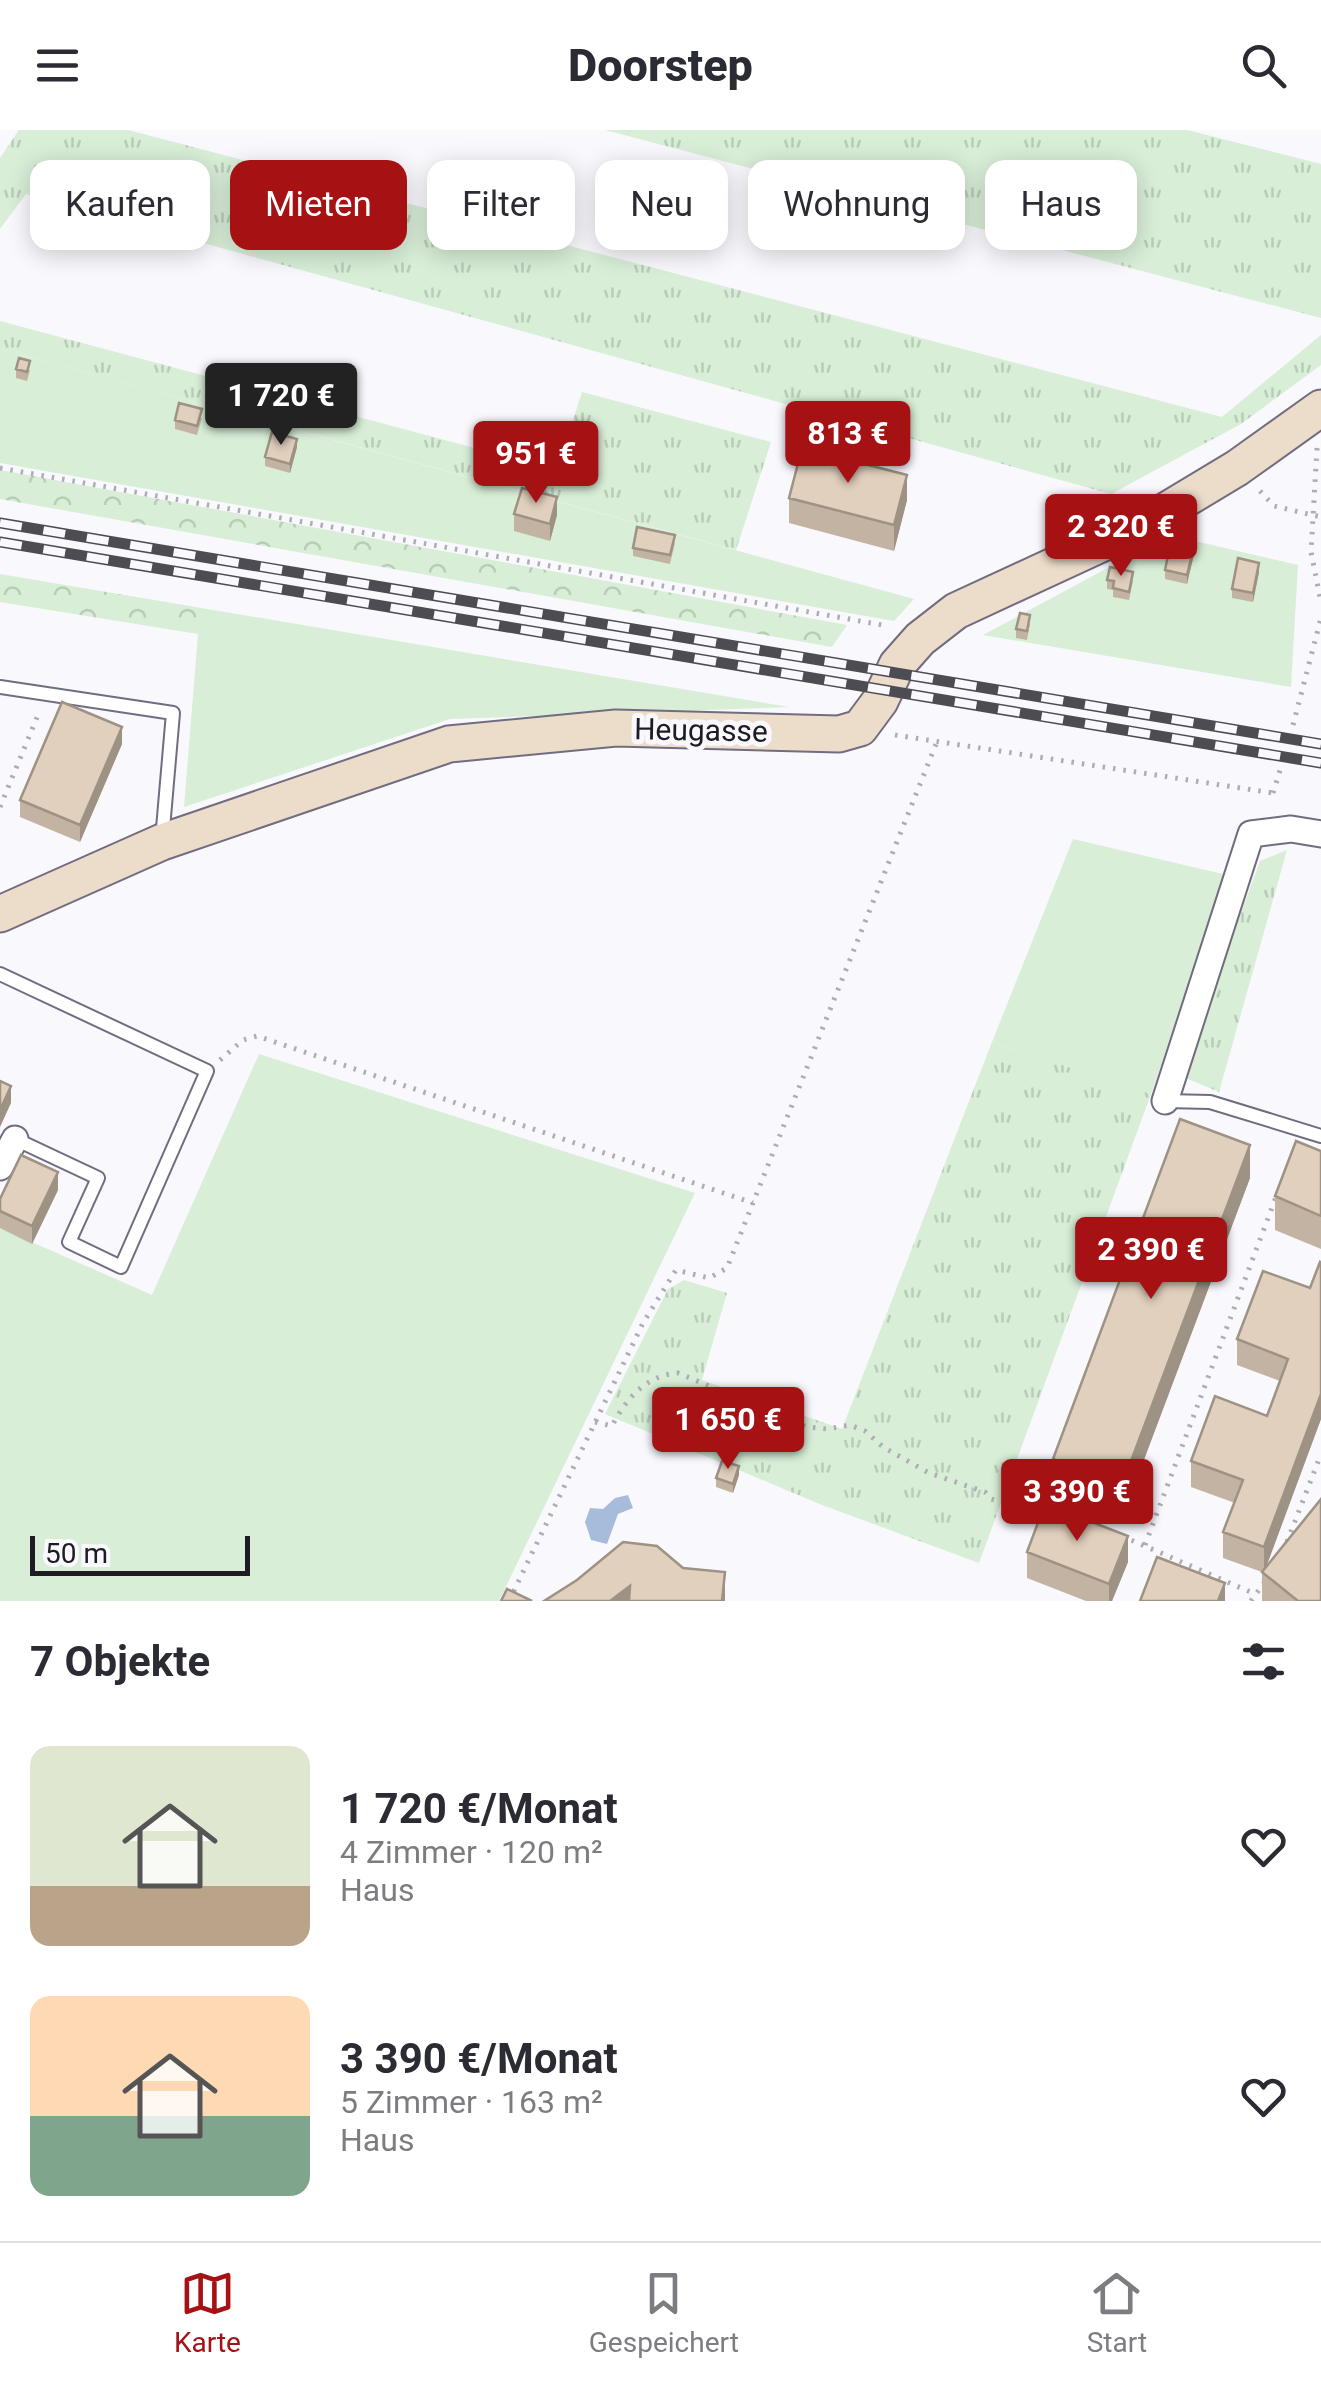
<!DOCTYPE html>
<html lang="de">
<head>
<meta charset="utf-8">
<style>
	body { margin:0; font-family:Roboto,sans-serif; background:#f7f7f7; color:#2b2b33; height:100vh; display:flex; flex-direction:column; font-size:38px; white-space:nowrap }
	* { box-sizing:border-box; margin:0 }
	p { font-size:32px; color:#7c7c81 }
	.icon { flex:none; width:55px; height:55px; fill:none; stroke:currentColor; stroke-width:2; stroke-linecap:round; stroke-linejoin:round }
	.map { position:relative; height:1471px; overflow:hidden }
	.side { display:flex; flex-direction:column; background:#fff; flex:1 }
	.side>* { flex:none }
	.banner { position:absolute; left:30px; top:30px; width:1262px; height:90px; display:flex; gap:20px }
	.scale { position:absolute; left:30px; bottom:25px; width:220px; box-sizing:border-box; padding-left:10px; border:5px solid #1e1b23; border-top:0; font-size:28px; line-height:35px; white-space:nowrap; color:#1e1b23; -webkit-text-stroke:8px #f9f8fd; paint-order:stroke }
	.price { position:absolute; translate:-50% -85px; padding:0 22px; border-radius:10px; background:#a61114; color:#fff; font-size:32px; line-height:65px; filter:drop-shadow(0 2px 5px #0008) }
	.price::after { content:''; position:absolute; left:50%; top:60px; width:30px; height:22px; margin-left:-15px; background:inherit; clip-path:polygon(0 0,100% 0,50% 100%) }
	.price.current { background:#222; color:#fff }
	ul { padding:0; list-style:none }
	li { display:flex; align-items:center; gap:30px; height:250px; padding:0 30px }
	li span { display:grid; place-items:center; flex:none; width:280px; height:200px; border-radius:20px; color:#555 }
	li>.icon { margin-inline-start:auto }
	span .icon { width:120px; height:120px; fill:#fffc; stroke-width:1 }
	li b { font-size:42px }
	h2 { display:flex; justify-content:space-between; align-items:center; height:120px; padding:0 30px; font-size:42px }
	.tag { padding:0 35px; border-radius:20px; background:#fff; box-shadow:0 5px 25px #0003; font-size:35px; line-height:90px }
	.tag.current { background:#a61114; color:#fff }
	header { display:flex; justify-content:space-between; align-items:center; height:130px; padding:0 30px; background:#fff; font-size:45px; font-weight:800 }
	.dock { display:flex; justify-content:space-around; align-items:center; height:140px; border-top:2px solid #e1e1e2; background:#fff; font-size:28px; color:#7c7c81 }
	.dock a { display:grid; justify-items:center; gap:5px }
	.dock .current { color:#a61114 }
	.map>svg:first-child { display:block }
</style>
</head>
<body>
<header><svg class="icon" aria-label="menu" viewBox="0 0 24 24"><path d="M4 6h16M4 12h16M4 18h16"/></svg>Doorstep<svg class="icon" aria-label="search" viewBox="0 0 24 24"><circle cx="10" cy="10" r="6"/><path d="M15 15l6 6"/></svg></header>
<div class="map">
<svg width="1321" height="1471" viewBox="0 0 1321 1471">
	<defs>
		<pattern id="grass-tufts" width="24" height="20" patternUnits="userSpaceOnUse" patternTransform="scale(2.5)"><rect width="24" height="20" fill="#d8eed7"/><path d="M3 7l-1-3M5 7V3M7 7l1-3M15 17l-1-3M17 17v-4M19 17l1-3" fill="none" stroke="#b9ccb8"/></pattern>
		<pattern id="forest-crowns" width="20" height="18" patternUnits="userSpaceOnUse" patternTransform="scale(2.5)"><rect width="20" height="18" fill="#d8eed7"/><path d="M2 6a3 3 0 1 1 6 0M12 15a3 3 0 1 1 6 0" fill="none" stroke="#b9ccb8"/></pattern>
	</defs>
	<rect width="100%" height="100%" fill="#f9f8fd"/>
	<path fill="url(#grass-tufts)" d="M19,0H128L1222,287L1321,205V235L1241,294L1111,364L26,64L0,99V28Z
		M605,0H1187L1321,34V188Z
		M0,191L557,340L582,262L771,312L736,420L0,219Z
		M1287,720L1219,962L1181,946L1260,731Z
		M992,912L1151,964L979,1433L822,1375L605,1284L668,1159L684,1150L727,1163L702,1250L842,1299Z"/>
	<path fill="url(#forest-crowns)" d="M0,340L847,495L832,517L0,369Z
		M0,444L231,483L198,504L0,472Z"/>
	<path fill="#d8eed7" d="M0,219L914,469L894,491L0,333Z
		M1169,405L1298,435L1291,557L983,505Z
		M231,483L789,577L450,589L184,677L198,504Z
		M1073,709L1227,745L1151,964L992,912Z
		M259,924L695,1063L499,1471H0V1098L152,1165Z"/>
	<path fill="#a7bcdb" d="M628,1365L633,1378L618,1384L607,1414L591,1410L585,1392L590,1378L603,1379L615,1368Z"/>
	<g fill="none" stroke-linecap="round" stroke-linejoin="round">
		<defs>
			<path id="lane" d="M0,557L173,583L162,710
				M0,844L207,941L121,1137L69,1112L98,1048L15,1009
				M1165,971L1210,972L1321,1006"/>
			<path id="street" d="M1165,971L1251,704L1291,699L1321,704
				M0,1037L15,1009"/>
			<path id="secondary" d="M0,784L162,712L449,614L616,598L839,604L860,598L880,571L897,535L920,509L956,481L1144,394L1237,338L1321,278"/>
		</defs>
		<use href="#lane" stroke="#726c80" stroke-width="16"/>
		<use href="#street" stroke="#726c80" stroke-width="29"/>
		<use href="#secondary" stroke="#726c80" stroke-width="39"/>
		<path stroke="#aeadb3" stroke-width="5" stroke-dasharray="2.5 8" stroke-linecap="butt" d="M1317,318L1311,422L1321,472
			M0,338L888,496
			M1260,361L1274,376L1321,387
			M1293,595L1321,488
			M895,605L1273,663
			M1273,663L1281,637
			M0,677L38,585
			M220,930L243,910L257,906L753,1073
			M595,1292L612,1296C626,1269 646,1245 678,1243L807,1297L827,1299L850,1295L865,1301L883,1317L929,1343L985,1362L991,1369L1028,1380
			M1031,1370L1047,1376
			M1122,1406L1255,1464
			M1287,1412L1321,1324
			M1145,1415L1276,1067
			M509,1471L643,1193L676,1140L709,1148L727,1138L936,614
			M1251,1471L1266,1450"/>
		<use href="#lane" stroke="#fff" stroke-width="12"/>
		<use href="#street" stroke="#fff" stroke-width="25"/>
		<use href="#secondary" stroke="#ecdcca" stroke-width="35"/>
		<defs>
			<path id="rail" d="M0,393L1321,614
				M0,412L1321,633"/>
		</defs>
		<use href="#rail" stroke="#4e4c53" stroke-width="11"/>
		<use href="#rail" stroke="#f9f8fd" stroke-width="8" stroke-dasharray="22" stroke-linecap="butt"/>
	</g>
	<path fill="#c2b3a3" d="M16,239L30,240L27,251L16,248Z
		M202,288L197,305L175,299V290Z
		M297,317L290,343L265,336V327Z
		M789,368L907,370L894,421L789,393Z
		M514,384L557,385L550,411L514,401Z
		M675,413L670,434L633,426V418Z
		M1195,420L1187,454L1165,449V440Z
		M1259,442L1253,472L1232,468V459Z
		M1107,450L1133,451L1129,470L1113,467V460L1107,459Z
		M1030,494L1027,510L1016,508V499Z
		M122,614L80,712L20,687V670Z
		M1321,1021V1119L1275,1100V1066Z
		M1250,1048L1122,1388L1053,1362V1329Z
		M58,1060L32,1114L0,1098V1069Z
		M1321,1133V1289L1266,1436L1321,1471H1262V1442L1223,1428V1402L1235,1373L1191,1357V1331L1267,1286L1280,1251L1237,1235V1209L1310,1158Z
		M739,1345L733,1363L716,1357V1348Z
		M1027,1422L1128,1432L1112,1471H1086L1027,1448Z"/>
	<path fill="#9e9284" d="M297,309V317L290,343V334Z
		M907,345V370L894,421V395Z
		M557,367V385L550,411V394Z
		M1195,411V420L1187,454V445Z
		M1259,433V442L1253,472V463Z
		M122,597V614L80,712V695Z
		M11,956V973L0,997V980Z
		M1250,1015V1048L1122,1388V1355Z
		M58,1042V1060L32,1114V1096Z
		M1321,1264V1289L1264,1443V1417Z
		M739,1336V1345L733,1363V1354Z
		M1128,1406V1432L1112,1471H1109V1454Z
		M725,1442V1471H722Z
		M1225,1453V1471H1218Z
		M630,1456V1471H610Z"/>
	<path fill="#e1d0bd" stroke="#9e9284" stroke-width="2.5" d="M19,228L30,231L27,242L16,239Z
		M179,273L202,279L197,296L175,290Z
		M272,302L297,309L290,334L265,327Z
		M802,318L907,345L894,395L789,368Z
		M522,358L557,367L550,394L514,384Z
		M637,397L675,405L670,425L633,418Z
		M1172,406L1195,411L1187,445L1165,440Z
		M1238,428L1259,433L1253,463L1232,459Z
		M1110,437L1133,442L1129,462L1113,458L1114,451L1107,450Z
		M1020,483L1030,485L1027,501L1016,499Z
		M62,572L122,597L80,695L20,670Z
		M0,951L11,956L0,980Z
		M1180,989L1250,1015L1122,1355L1053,1329Z
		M1296,1011L1321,1021V1086L1275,1066Z
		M21,1025L58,1042L32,1096L0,1081V1069Z
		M1320,1132L1321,1133V1264L1264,1417L1223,1402L1243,1350L1191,1331L1215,1266L1267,1286L1277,1259L1288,1229L1237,1209L1263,1141L1310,1158Z
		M722,1331L739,1336L733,1354L716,1348Z
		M1321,1369V1471H1298L1262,1442Z
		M1045,1374L1128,1406L1109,1454L1027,1422Z
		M623,1412L657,1416L683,1438L725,1442L722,1471H629L630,1456L610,1471H544L577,1450Z
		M1157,1427L1225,1453L1218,1471H1140Z
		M507,1459L532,1471H501Z"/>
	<g text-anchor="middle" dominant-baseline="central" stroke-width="10" stroke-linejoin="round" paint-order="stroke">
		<g font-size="30" fill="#1e1b23" stroke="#f9f8fd">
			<text transform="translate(701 600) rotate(1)">Heugasse</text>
		</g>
	</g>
</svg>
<div class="scale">50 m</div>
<b class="price current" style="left:281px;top:318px">1 720 €</b>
<b class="price" style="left:848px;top:356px">813 €</b>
<b class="price" style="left:536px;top:376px">951 €</b>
<b class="price" style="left:1121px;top:449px">2 320 €</b>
<b class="price" style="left:1151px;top:1172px">2 390 €</b>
<b class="price" style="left:728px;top:1342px">1 650 €</b>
<b class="price" style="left:1077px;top:1414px">3 390 €</b>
<div class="banner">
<a class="tag">Kaufen</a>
<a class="tag current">Mieten</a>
<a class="tag">Filter</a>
<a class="tag">Neu</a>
<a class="tag">Wohnung</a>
<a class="tag">Haus</a>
</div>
</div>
<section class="side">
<h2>7 Objekte<svg class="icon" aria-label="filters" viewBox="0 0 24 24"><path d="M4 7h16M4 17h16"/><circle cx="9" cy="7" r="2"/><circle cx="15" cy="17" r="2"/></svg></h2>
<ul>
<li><span style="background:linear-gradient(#dfe7d0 70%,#b9a48a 0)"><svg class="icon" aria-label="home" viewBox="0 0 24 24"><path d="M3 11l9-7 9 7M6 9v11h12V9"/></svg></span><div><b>1 720 €/Monat</b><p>4 Zimmer · 120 m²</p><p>Haus</p></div><svg class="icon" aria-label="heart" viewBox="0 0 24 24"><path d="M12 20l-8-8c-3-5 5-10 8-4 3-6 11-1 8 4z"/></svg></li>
<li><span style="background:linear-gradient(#ffd9b3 60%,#7fa58c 0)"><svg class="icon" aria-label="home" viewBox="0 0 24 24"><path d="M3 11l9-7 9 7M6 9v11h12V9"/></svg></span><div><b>3 390 €/Monat</b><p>5 Zimmer · 163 m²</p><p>Haus</p></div><svg class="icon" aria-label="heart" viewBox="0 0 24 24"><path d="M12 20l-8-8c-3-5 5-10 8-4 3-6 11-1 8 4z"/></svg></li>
</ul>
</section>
<nav class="dock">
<a class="current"><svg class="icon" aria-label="map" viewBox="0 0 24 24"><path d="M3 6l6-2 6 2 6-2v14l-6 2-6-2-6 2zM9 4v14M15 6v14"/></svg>Karte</a>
<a><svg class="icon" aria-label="saved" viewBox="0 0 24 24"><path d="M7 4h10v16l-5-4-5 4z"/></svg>Gespeichert</a>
<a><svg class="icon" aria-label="home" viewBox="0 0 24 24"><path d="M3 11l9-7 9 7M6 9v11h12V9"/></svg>Start</a>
</nav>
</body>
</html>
